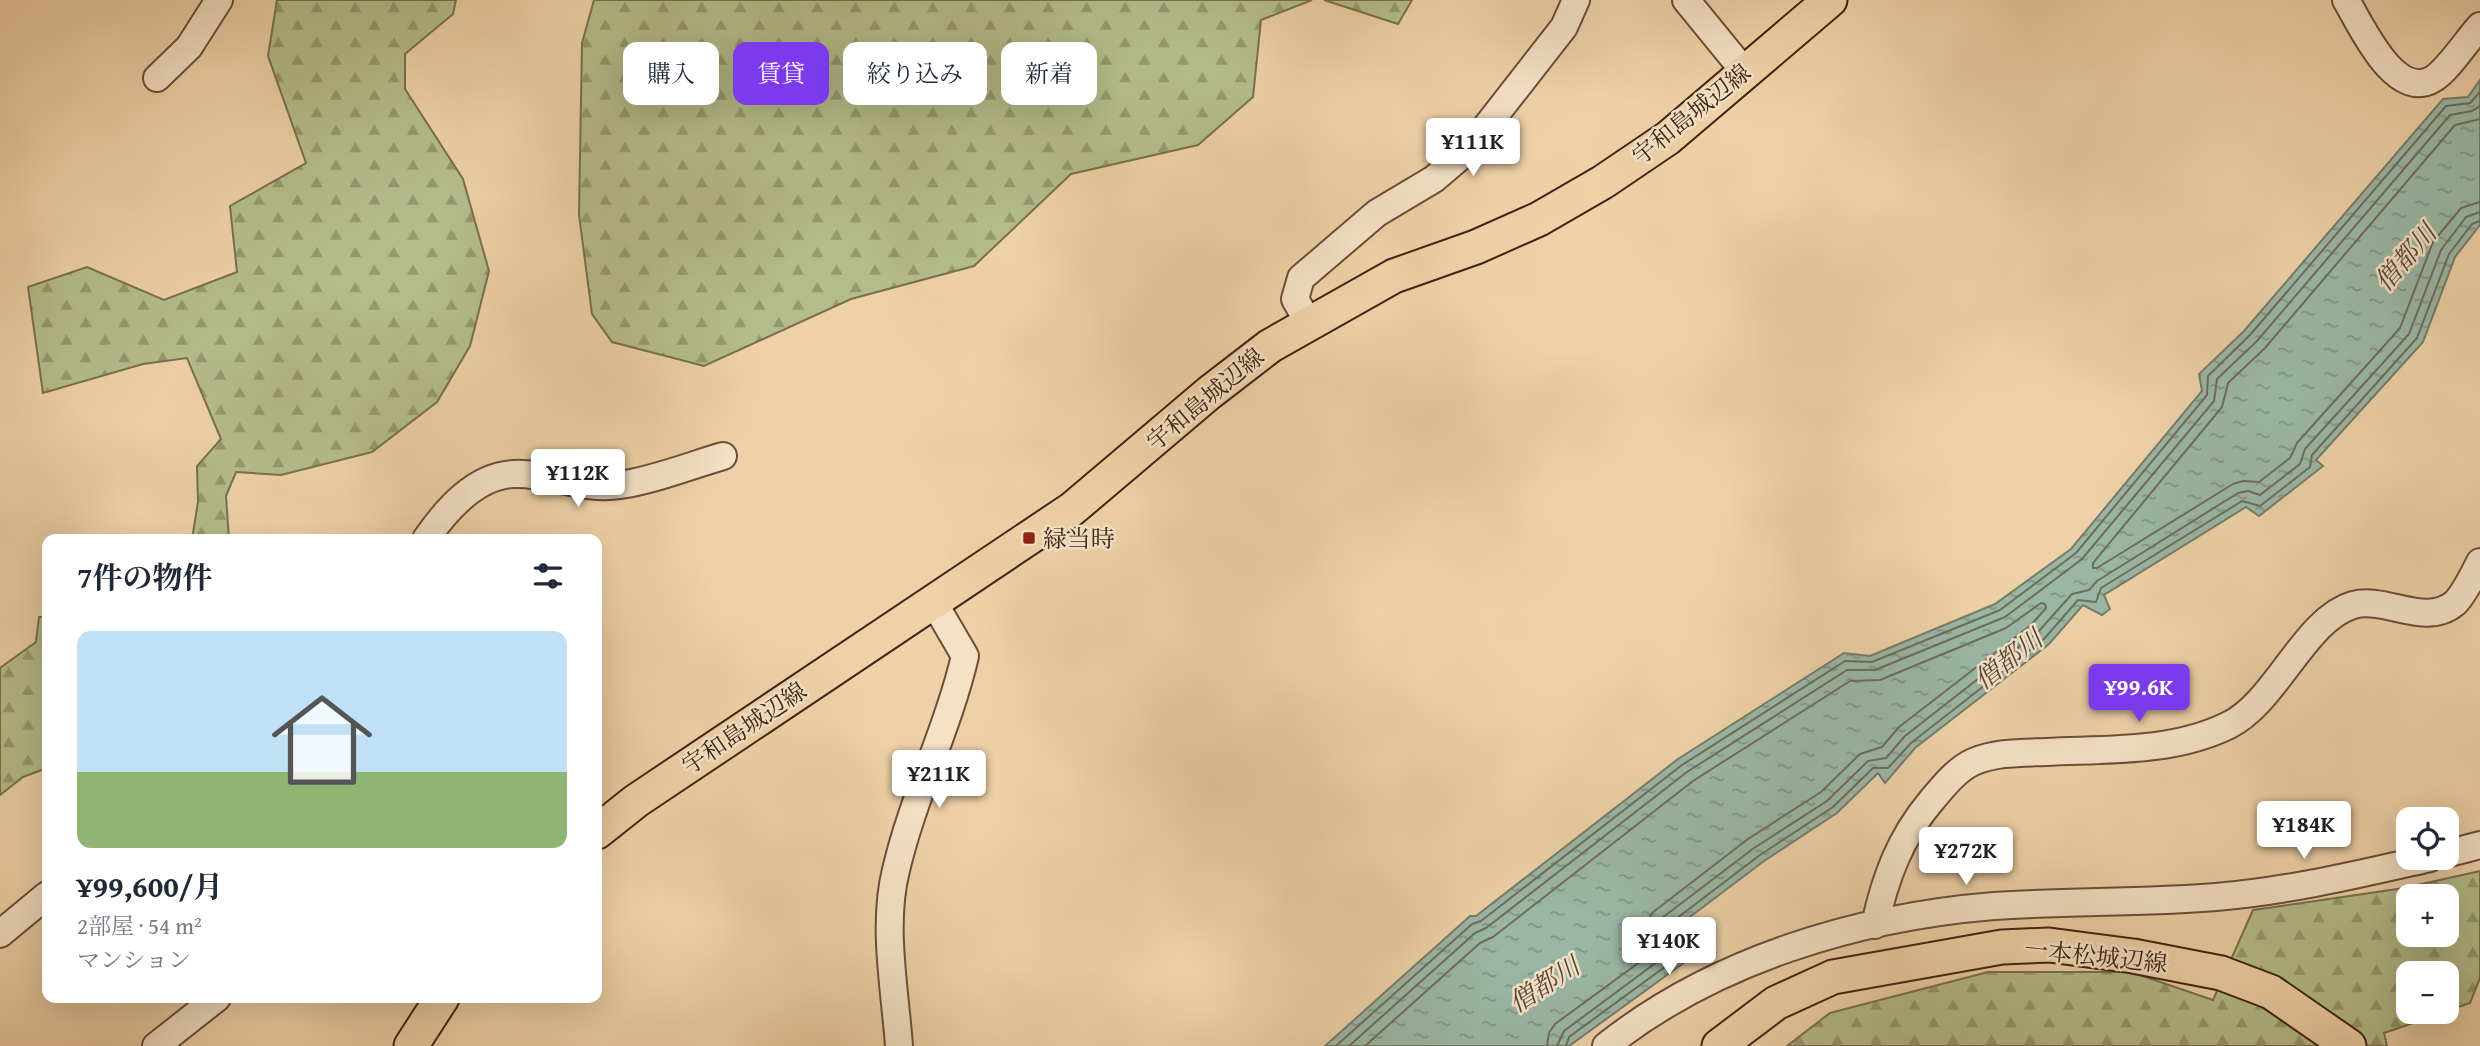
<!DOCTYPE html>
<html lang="ja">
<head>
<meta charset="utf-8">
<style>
	body { margin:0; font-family:"Gentium Book Plus","Noto Serif JP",serif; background:#f2f2f3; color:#1f2937; height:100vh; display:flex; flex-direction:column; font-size:26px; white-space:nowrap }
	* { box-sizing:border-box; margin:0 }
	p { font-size:23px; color:#747a83 }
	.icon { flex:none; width:38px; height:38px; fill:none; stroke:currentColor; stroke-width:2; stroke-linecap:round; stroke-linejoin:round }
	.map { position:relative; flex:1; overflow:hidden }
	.drawer { position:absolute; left:42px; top:534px; width:560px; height:469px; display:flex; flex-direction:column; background:#fff; border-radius:14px; box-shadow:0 7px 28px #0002 }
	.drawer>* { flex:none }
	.banner { position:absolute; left:623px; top:42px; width:665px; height:63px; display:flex; gap:14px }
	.tools { position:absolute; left:2396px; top:807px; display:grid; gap:14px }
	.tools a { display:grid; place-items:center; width:63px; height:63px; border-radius:14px; background:#fff; box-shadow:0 7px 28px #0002; font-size:35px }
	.price { position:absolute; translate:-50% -60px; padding:0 16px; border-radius:7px; background:#fff; color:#222; font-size:23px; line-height:46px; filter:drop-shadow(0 2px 4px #0008) }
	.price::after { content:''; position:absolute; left:50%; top:42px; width:21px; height:16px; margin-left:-10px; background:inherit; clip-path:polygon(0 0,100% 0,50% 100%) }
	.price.current { background:#7c3aed; color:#fff }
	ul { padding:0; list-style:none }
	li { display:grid; align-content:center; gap:14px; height:371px; padding:0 35px }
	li+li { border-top:2px solid #e0e1e3 }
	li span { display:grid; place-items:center; height:217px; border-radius:14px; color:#555 }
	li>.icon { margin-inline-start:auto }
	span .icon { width:126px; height:126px; fill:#fffc; stroke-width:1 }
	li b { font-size:30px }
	h2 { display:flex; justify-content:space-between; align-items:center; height:84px; padding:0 35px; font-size:30px }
	.chip { padding:0 24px; border-radius:14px; background:#fff; box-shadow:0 7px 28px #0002; font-size:24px; line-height:63px }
	.chip.current { background:#7c3aed; color:#fff }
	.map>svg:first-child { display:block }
</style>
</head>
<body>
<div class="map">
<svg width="2480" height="1046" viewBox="0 0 2480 1046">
	<defs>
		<pattern id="forest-firs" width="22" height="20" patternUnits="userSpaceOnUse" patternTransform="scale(1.75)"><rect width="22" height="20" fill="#b4bd8a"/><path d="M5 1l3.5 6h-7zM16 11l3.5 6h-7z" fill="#949970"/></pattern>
		<pattern id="water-ripples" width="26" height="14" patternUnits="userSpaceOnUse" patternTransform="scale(1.75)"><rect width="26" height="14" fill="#9ab7a5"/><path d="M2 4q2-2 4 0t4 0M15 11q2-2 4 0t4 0" fill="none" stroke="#7f9485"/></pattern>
	</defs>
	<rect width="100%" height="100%" fill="#eed1a7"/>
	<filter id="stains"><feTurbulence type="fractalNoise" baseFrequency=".00286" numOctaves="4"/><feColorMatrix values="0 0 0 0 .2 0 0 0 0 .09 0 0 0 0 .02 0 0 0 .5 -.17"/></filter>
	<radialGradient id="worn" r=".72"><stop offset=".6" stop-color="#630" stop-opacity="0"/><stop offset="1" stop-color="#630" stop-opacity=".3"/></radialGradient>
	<path fill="url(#forest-firs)" stroke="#7a704e" stroke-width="2" fill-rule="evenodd" d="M277,0H456L453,14L405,54V89L463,179L489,271L470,346L437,402L372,452L281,475L236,472L226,496L229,539H192L198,502L197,466L221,439L187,358L143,364L43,393L28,287L87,267L164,300L237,272L230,206L306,163L268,56Z
		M594,0H1312L1261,20L1253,97L1198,145L1071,174L974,266L851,299L704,366L612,342L592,314L579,215L582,43Z
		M1324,0H1412L1398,24Z
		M39,617H47V768L23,777L0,795V668L36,642Z
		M2480,871V978L2470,1003L2447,1011L2446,973H2408V1012H2445L2384,1033L2387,1046H1787L1830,1013L1988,972H2131L2213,1000L2253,910L2404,888ZM2408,896H2446V934H2408Z"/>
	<path fill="url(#water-ripples)" stroke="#767c6b" stroke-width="2" d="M2480,80V225L2455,257L2423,342L2316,460L2323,466L2259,516L2246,507L2104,595L2110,609L2102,615L2083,605L2049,644L1915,748L1885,783L1878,773L1837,813L1764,861L1666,935L1714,941L1569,1046H1325L1470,916H1476L1678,759L1844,653L1870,656L1995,604L2071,549L2202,391L2199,374L2244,331L2443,99L2468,97Z"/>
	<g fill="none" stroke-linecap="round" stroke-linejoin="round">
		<path stroke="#6d6d5c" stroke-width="2" d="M2480,119L2455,125L2265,348L2228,383L2222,407L2093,563V568H2097L2233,484L2243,481L2259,482L2290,458L2297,443L2400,328L2433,242L2461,208L2480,202
			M1336,1046L1472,924L1481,921L1682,765L1845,661L1872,662L2000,610L2076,553L2207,395L2208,376L2250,335L2446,106L2470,103L2480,92
			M1349,1046L1475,933L1486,928L1687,772L1847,670H1875L2005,617L2082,559L2214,401L2217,379L2257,341L2450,115L2472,111L2480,106
			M1365,1046L1480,943L1493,937L1693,781L1850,681L1880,680L2006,628L2041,603L2045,604L2046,608L2031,625L1899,727L1882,747L1860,754L1821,792L1748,839L1652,913L1642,932L1648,956L1555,1024L1549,1033L1547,1046
			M1557,1046L1564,1031L1665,956L1666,952L1653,938V928L1658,921L1754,848L1827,801L1868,761L1886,758L1905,736L2038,632L2072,594L2089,590L2097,581L2238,493L2248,491L2260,495L2300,464L2305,449L2409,334L2441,250L2466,217L2480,212
			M1566,1046L1569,1037L1688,950L1687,945L1664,941L1661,935L1664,928L1760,855L1833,807L1873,768H1888L1911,743L2044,639L2078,600L2096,602L2101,588L2242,501L2260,506L2310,467L2312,455L2417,338L2449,254L2472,224L2480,221"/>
		<defs>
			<path id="minor" d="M1686,0L1744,71
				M2346,0C2361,25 2395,102 2433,79C2448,70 2468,39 2480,26
				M157,78L189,47L219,0
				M1308,322L1295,299L1301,278L1377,213L1434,179L1468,150L1564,27L1576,0
				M426,539C446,510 475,476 513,474C548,472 583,491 620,485C654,480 689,466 723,456
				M2446,854L2480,845
				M1875,925C1885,878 1900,838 1931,801C1943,787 1956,770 1973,762C1997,752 2021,753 2046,752C2106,749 2173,753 2229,725C2276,702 2305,619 2353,605C2387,596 2425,628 2455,603C2465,593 2473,575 2480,562
				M0,934L47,895
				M156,1046L217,998
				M899,1046C895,990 882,925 896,870C913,797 948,729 965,656L933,601
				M1606,1046C1714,960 1858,917 1994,906C2068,901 2142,903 2216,897C2289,891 2359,874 2430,858"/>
			<path id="major" d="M597,832L636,801L1072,509L1209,393L1270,346L1394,276L1476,247L1539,219L1603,182L1668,138L1830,0
				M411,1046L442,998
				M1719,1046L1776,1003L1833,977L2002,947L2049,945L2133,956L2221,973L2271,992L2349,1046"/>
		</defs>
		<use href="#minor" stroke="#6c4e38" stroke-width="30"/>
		<use href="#major" stroke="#402313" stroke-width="37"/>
		<use href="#minor" stroke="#f4e1c6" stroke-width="26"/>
		<use href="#major" stroke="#eed1a7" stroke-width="33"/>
	</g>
	<rect fill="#8f2418" stroke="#f4e1c6" stroke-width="2.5" x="1022" y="531" width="14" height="14" rx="3.5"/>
	<g text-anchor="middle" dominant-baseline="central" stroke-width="5" stroke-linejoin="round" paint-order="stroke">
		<g font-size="24" fill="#402313" stroke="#f4e1c6">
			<text transform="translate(1691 114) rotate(-39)">宇和島城辺線</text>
			<text transform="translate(1205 399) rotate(-40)">宇和島城辺線</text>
			<text transform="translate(744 728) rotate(-34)">宇和島城辺線</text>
			<text transform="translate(2096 956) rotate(6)">一本松城辺線</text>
		</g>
		<g font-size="24" fill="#402313" stroke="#f4e1c6" text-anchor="start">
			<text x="1043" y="538">緑当時</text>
		</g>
		<g font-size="26" font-style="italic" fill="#564838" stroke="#f4e1c6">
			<text transform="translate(2405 257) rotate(-49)">僧都川</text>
			<text transform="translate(2008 659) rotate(-38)">僧都川</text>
			<text transform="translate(1544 984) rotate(-33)">僧都川</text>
		</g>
	</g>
	<rect width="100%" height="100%" filter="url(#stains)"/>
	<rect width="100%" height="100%" fill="url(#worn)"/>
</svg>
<div class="tools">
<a><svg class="icon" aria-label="locate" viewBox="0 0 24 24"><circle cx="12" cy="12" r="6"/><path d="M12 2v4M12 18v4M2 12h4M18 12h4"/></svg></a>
<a>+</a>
<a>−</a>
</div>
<b class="price" style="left:1473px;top:178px">¥111K</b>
<b class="price" style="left:578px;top:509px">¥112K</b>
<b class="price current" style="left:2139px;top:724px">¥99.6K</b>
<b class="price" style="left:939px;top:810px">¥211K</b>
<b class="price" style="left:2304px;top:861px">¥184K</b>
<b class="price" style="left:1966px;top:887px">¥272K</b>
<b class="price" style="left:1669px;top:977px">¥140K</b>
<div class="banner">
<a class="chip">購入</a>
<a class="chip current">賃貸</a>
<a class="chip">絞り込み</a>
<a class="chip">新着</a>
</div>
<section class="drawer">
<h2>7件の物件<svg class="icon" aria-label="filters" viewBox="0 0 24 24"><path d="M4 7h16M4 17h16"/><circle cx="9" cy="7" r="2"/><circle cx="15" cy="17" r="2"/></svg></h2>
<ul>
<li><span style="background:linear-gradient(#bfe0f5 65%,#8fb573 0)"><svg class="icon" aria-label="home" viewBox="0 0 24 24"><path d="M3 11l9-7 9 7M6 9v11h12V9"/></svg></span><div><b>¥99,600/月</b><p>2部屋 · 54 m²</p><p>マンション</p></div></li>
</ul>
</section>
</div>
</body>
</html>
